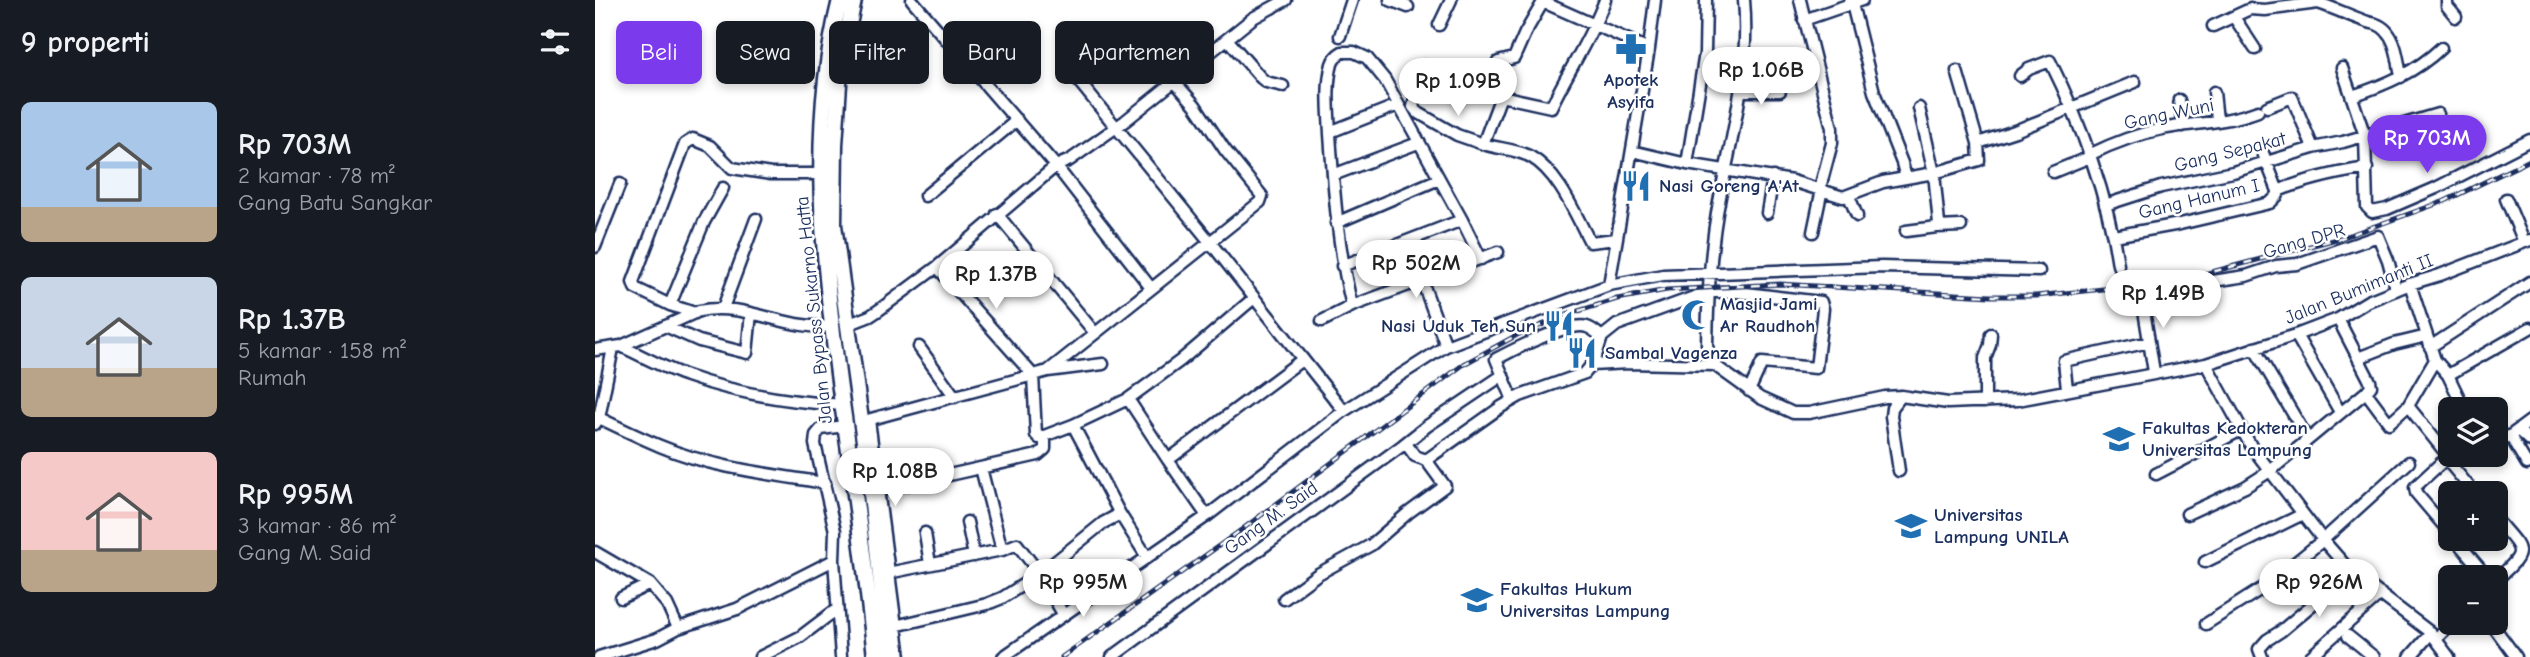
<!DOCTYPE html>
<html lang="id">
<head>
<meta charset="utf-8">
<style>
	body { margin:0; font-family:"Comic Neue",sans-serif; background:#242831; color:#f1f3f6; height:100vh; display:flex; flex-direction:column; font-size:26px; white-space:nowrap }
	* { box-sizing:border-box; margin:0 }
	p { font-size:23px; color:#9ea1a6 }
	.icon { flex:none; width:38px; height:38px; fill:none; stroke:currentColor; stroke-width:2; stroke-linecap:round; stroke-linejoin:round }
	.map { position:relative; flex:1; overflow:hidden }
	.details { display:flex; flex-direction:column; background:#171b24; width:595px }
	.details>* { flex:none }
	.top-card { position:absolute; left:21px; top:21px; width:665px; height:63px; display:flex; gap:14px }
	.fabs { position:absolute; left:1843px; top:397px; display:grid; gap:14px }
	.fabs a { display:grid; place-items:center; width:70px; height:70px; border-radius:10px; background:#171b24; box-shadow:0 4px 10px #0003; font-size:35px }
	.price { position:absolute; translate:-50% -60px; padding:0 16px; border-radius:24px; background:#fff; color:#222; font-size:23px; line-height:46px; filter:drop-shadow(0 2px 4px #0008) }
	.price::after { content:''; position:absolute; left:50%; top:42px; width:21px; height:16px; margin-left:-10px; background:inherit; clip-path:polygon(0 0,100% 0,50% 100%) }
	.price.current { background:#7c3aed; color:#fff }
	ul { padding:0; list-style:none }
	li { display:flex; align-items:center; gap:21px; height:175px; padding:0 21px }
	li span { display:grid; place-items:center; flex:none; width:196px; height:140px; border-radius:10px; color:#555 }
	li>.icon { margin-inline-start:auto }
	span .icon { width:84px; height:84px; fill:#fffc; stroke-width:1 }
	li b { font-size:30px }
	h2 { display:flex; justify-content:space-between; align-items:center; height:84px; padding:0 21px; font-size:30px }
	.tag { padding:0 24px; border-radius:10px; background:#171b24; box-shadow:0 4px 10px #0003; font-size:24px; line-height:63px }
	.tag.current { background:#7c3aed; color:#fff }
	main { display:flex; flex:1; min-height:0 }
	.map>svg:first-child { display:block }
</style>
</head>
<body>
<main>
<section class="details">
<h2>9 properti<svg class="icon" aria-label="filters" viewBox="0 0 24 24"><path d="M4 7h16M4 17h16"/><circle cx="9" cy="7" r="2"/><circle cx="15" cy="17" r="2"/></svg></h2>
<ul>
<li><span style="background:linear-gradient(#a9c7e8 75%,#b9a48a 0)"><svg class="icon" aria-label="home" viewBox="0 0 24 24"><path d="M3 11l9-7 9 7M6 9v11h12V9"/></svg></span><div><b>Rp 703M</b><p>2 kamar · 78 m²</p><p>Gang Batu Sangkar</p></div></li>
<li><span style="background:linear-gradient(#c9d6e8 65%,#b9a48a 0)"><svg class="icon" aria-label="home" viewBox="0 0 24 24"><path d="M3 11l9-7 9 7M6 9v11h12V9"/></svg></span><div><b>Rp 1.37B</b><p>5 kamar · 158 m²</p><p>Rumah</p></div></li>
<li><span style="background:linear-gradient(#f6c9c9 70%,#b9a48a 0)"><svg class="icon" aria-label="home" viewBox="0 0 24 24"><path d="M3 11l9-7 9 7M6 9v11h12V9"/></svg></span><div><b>Rp 995M</b><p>3 kamar · 86 m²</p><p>Gang M. Said</p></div></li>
</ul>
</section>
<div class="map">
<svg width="1935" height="657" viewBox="0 0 1935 657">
	<rect width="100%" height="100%" fill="#fff"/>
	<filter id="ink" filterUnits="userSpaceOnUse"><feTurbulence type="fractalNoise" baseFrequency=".0143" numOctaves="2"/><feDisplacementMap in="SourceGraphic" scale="14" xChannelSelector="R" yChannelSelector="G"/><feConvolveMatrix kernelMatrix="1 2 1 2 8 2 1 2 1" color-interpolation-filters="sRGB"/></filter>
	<g filter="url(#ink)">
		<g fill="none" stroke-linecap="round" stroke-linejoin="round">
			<defs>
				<path id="minor" d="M317,0L461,166L556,288
					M795,0L813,7
					M1010,0C996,38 973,71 956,107L906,96L888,144C904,149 922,149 936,157C964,173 981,216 995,242L1021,239
					M1149,0C1155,67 1138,132 1125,197C1115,246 1113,296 1112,346L1115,358L1122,367L1165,398L1198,413H1214L1290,397L1306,396L1353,403L1423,400L1611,364L1701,335L1743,319L1773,301L1815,284L1845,275L1935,240
					M1205,0L1237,128V143L1225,188
					M1256,0L1279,92L1307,163L1311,178
					M1723,0V3C1739,8 1755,16 1770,21C1774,23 1778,23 1781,24C1801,31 1803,59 1806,77
					M1852,0V6L1861,17
					M1639,17L1660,49
					M1209,20L1267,0
					M844,25L856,0
					M1618,26L1655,9L1670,10L1723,3
					M745,36L757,0
					M632,39L666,78L671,82L688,86
					M829,66L906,96
					M1747,68L1770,136L1772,207L1777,212L1792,209L1841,188L1935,140
					M898,72L903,62L919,58L930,33L948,2L1054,49
					M1425,76L1434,69L1455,61C1486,123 1513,197 1523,265
					M481,78L615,242L665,202L667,196L630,150L600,105L579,81
					M1147,91H1185
					M1619,92L1622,120
					M1757,96C1790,85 1821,72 1846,48
					M820,98L818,107L822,112L862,135L888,144
					M1584,100L1588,126
					M1672,107L1697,97L1718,148
					M735,132L803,105
					M1383,143L1420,131L1540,82
					M1666,148L1683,191
					M1037,151L1092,164L1197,181L1248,197L1288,182L1339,173L1384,160L1383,143L1362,71
					M1494,155C1518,143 1546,133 1572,128C1602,123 1634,122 1663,111
					M1092,164L1110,53L1111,0
					M1458,172L1495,157
					M738,175L823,143
					M330,196L422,120
					M1254,196L1262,216
					M1911,199L1929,242
					M1510,205L1566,187L1638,172L1718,148L1748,142L1843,114
					M1172,213L1178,177
					M402,214L500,333
					M741,223L844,179
					M1342,227L1366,226
					M1311,231L1342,227L1344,224L1339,173L1324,108
					M1218,232L1227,189
					M1519,236L1585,224L1675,203L1683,195V191C1712,179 1740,173 1772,168
					M0,247L25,184
					M747,266L867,220
					M342,267L438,375L441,435L444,438L478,425L525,514L552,557
					M827,281L851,346
					M1815,284L1840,360L1853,375L1866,402L1874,410
					M1014,285L1054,49L1060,0
					M75,305L109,222L128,188
					M757,306C743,249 739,193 735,134C734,112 731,86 737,64C739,58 742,55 747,52H759L772,58L790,80L867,220L886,259
					M128,308L161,219
					M100,313L75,305L40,288L38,282L90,144L98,139L115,146L137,168L176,174H225
					M727,321L757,306L903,252
					M252,325L275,316L284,310L342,267L461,166L475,160L530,121L658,18L691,0
					M70,326L104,341L152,353L156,313
					M1701,335L1745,412
					M26,346C47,356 67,367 89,375C139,393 195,402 248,405
					M324,347L360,397
					M1835,347L1935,282
					M1659,348L1713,439
					M0,350L26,346L104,311C150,301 191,331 237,326
					M1763,358L1799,344L1832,336
					M1611,364L1656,446L1728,540L1756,572L1836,633L1854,657
					M997,365L1033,363L1120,365
					M453,371L508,364
					M1559,372L1546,292L1651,276L1681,266L1702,264L1783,236L1793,260L1801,290
					M1853,375L1935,328
					M1472,389L1469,361L1554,342
					M1771,392L1794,423L1813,406L1840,360
					M533,399L585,361L659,298
					M918,400L901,359C918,350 975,321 992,327C998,329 1002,333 1007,337
					M1390,402V358L1395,345L1396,334
					M1813,406L1850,452L1852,460
					M0,416C21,426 43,437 65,446C117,468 174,474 230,483
					M274,420L305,657
					M265,422L453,371L615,242L749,411
					M0,424L4,418L18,348
					M478,425L533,399L573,460
					M1900,430L1912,438L1935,421
					M1923,430L1935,441
					M1915,436L1932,464
					M808,445L832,426L908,375
					M831,460L906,407L925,396L990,373L999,362L1007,337L1022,325L1113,292H1142L1226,302L1228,309L1221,368L1167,363L1154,391
					M386,468L407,550
					M1304,471L1296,416L1297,408L1306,396
					M1561,474L1646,430
					M283,491L443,455L450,449V436
					M1592,514L1650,487L1675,471L1771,392L1776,386L1775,381L1743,319
					M612,516L573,460L708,359
					M1900,518C1929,553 1935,549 1900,581
					M372,522L379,556
					M330,533L335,564
					M1855,533L1821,493L1820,487L1846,463L1852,460L1880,494
					M1860,539L1893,578
					M0,552L55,584L72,604L83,628
					M1610,562L1708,514
					M293,573L407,550L422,544L445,574L468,614
					M26,598L55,584
					M1896,623L1921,657
					M1611,624L1674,584L1728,540L1814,462
					M300,626L392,604L407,598L445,574L508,523L525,514
					M1753,636L1779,657
					M1841,639L1856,623
					M4,657L62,639L83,628L142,609L239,560
					M165,657L205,637L242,609
					M246,657L239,560L240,531L220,444L221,435L226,429L250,426
					M408,657L612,516L749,411L851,346L893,330L1014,285L1068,275L1287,267L1444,271
					M517,657L808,445H812L820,456L831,460L850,486L813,513L776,545L723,574L689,599
					M1667,657L1664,649L1672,640L1686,631L1756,572
					M1715,657L1786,594
					M1815,657L1836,633"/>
				<path id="highway" d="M245,0C213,128 228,260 245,389C258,478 271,567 280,657
					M259,0L245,69L240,145L239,225L275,485L294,657"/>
			</defs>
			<use href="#minor" stroke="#1b2f5e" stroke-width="15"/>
			<use href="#highway" stroke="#1b2f5e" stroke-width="19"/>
			<use href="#minor" stroke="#fff" stroke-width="10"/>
			<use href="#highway" stroke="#fff" stroke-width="14"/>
			<defs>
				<path id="rail" d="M467,657L649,528L869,364L922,335L974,314L1022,299L1072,290L1185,284L1395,296H1441L1547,285L1613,273L1749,237L1850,201L1935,160"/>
			</defs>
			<use href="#rail" stroke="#1b2f5e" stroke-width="5"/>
			<use href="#rail" stroke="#fff" stroke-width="2.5" stroke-dasharray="8" stroke-linecap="butt"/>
		</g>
	</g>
	<defs>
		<symbol id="pharmacy-bare" viewBox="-9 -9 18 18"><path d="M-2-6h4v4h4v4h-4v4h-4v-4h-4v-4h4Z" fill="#1f6fb2" stroke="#fff" stroke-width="2.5" paint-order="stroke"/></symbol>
		<symbol id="restaurant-bare" viewBox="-9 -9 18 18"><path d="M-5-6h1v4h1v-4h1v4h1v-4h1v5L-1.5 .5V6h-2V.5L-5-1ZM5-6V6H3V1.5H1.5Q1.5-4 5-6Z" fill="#1f6fb2" stroke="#fff" stroke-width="2.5" paint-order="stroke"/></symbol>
		<symbol id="mosque-bare" viewBox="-9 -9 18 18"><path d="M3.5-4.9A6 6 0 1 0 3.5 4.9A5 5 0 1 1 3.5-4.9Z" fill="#1f6fb2" stroke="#fff" stroke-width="2.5" paint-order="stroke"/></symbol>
		<symbol id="university-bare" viewBox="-9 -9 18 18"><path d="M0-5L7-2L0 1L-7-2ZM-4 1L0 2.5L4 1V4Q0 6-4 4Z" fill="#1f6fb2" stroke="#fff" stroke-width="2.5" paint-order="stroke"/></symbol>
	</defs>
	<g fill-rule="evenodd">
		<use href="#pharmacy-bare" x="1014" y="27" width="44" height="44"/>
		<use href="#restaurant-bare" x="1019" y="164" width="44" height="44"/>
		<use href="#mosque-bare" x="1080" y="293" width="44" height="44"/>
		<use href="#restaurant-bare" x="942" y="304" width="44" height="44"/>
		<use href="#restaurant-bare" x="965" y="331" width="44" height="44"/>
		<use href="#university-bare" x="1502" y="417" width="44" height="44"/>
		<use href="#university-bare" x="1294" y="504" width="44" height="44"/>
		<use href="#university-bare" x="860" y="578" width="44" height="44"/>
	</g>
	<g text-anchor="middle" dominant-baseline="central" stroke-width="5" stroke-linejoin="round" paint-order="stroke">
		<g font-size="19" font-weight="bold" fill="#1b2f5e" stroke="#fff" text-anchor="start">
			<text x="1036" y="80" text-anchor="middle">Apotek<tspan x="1036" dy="22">Asyifa</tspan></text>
			<text x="1064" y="186">Nasi Goreng A'At</text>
			<text x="1125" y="304">Masjid Jami<tspan x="1125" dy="22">Ar Raudhoh</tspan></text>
			<text x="941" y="326" text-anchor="end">Nasi Uduk Teh Sun</text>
			<text x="1010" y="353">Sambal Vagenza</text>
			<text x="1547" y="428">Fakultas Kedokteran<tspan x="1547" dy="22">Universitas Lampung</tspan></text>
			<text x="1339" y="515">Universitas<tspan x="1339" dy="22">Lampung UNILA</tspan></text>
			<text x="905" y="589">Fakultas Hukum<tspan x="905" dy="22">Universitas Lampung</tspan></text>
		</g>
		<g font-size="19" fill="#1b2f5e" stroke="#fff">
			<text transform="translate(1574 114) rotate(-12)">Gang Wuni</text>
			<text transform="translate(1635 152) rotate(-14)">Gang Sepakat</text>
			<text transform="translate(1604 199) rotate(-13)">Gang Hanum I</text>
			<text transform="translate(1709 241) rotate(-16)">Gang DPR</text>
			<text transform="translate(1764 289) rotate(-22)">Jalan Bumimanti II</text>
			<text transform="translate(219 310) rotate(-96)">Jalan Bypass Sukarno Hatta</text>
			<text transform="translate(676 518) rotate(-36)">Gang M. Said</text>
		</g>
	</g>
</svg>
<div class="fabs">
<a><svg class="icon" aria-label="layers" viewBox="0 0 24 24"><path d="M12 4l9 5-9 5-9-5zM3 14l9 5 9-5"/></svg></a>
<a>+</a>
<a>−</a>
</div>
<b class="price" style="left:1166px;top:107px">Rp 1.06B</b>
<b class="price" style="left:863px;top:118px">Rp 1.09B</b>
<b class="price current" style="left:1832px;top:175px">Rp 703M</b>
<b class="price" style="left:821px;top:300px">Rp 502M</b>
<b class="price" style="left:401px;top:311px">Rp 1.37B</b>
<b class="price" style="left:1568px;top:330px">Rp 1.49B</b>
<b class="price" style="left:300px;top:508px">Rp 1.08B</b>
<b class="price" style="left:488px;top:619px">Rp 995M</b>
<b class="price" style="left:1724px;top:619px">Rp 926M</b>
<div class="top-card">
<a class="tag current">Beli</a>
<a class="tag">Sewa</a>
<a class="tag">Filter</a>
<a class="tag">Baru</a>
<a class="tag">Apartemen</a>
</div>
</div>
</main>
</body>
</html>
